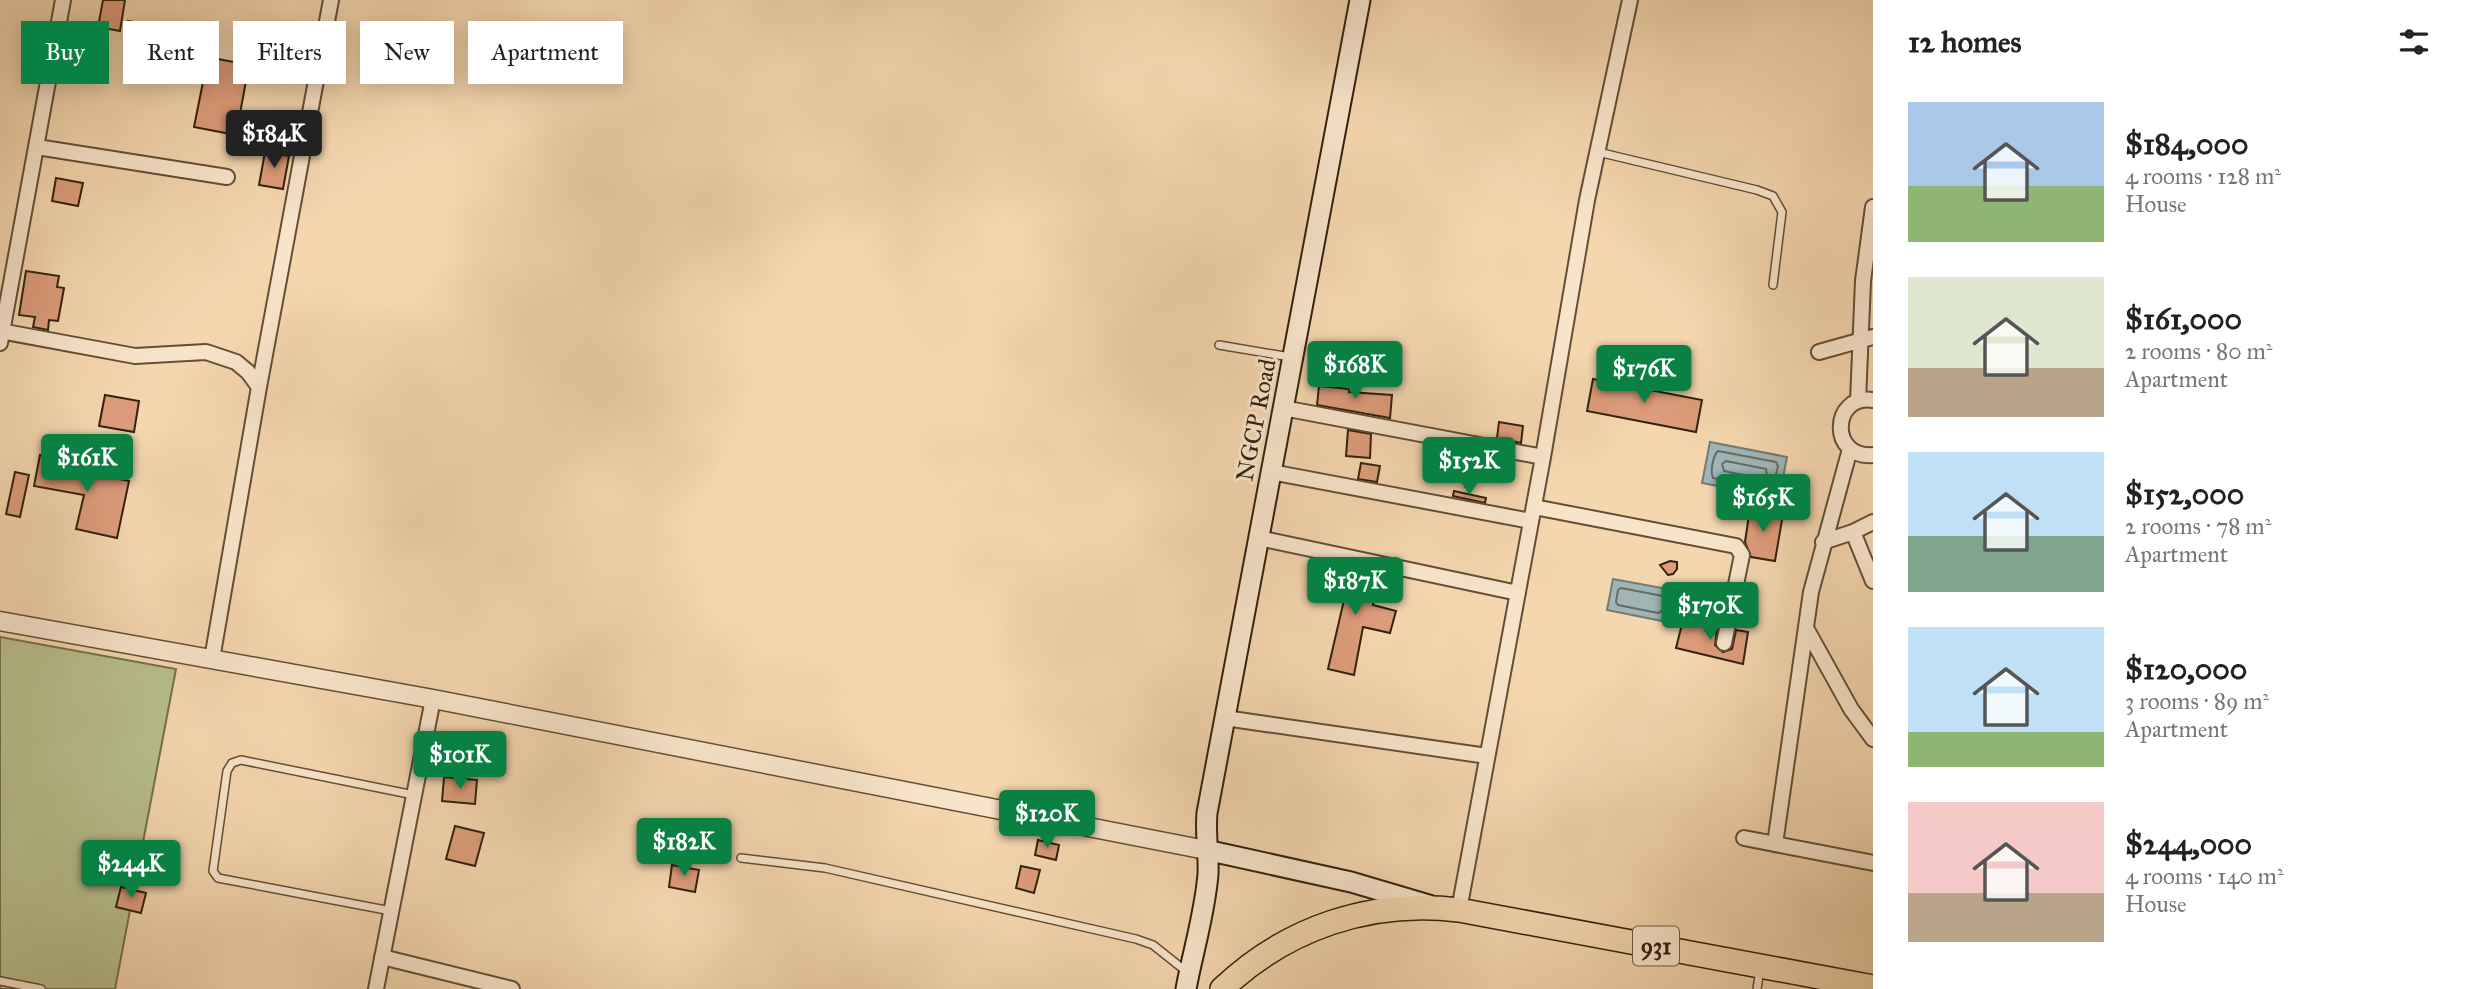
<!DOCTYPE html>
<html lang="en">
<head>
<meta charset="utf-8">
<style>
	body { margin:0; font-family:"IM FELL Great Primer",serif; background:#f6f6f6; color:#222; height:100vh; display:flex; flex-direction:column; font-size:26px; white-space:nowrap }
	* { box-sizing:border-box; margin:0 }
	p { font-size:23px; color:#767676 }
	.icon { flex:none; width:38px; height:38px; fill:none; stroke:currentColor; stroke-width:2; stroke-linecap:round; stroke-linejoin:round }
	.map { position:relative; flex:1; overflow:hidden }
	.panel { display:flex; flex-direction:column; background:#fff; width:595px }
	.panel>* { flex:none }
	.guide { position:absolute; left:21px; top:21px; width:665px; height:63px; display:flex; gap:14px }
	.price { position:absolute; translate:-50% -60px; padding:0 16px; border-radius:7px; background:#0b8043; color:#fff; font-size:23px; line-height:46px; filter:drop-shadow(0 2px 4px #0008) }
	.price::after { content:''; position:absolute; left:50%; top:42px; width:21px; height:16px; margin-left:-10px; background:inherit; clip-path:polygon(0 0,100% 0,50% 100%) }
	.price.current { background:#222; color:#fff }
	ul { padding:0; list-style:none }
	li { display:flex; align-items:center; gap:21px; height:175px; padding:0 35px }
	li span { display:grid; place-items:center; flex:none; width:196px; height:140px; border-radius:0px; color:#555 }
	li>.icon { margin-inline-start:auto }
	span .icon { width:84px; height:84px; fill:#fffc; stroke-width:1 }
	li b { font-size:30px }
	h2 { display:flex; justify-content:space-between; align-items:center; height:84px; padding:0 35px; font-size:30px }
	.pill { padding:0 24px; border-radius:0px; background:#fff; box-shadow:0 4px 18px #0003; font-size:24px; line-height:63px }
	.pill.current { background:#0b8043; color:#fff }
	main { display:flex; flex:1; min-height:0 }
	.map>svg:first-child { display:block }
</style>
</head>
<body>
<main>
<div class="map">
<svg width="1873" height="989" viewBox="0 0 1873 989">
	<rect width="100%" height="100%" fill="#f4d6af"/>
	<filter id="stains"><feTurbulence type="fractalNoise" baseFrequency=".00286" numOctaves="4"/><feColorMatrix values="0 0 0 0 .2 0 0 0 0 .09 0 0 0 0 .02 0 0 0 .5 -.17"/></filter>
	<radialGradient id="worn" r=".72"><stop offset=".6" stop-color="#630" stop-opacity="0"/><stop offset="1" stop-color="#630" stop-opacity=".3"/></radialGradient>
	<path fill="#b8be8d" stroke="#74704e" stroke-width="2" d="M0,637L176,669L115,989H0Z"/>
	<path fill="#a0b6b6" stroke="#747b73" stroke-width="2" d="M1710,442L1787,457L1779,498L1702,483Z
		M1613,579L1673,590L1667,622L1607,610Z"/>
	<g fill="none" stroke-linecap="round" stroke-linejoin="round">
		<path stroke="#686c62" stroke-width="2" d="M1718,451L1776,462L1778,466L1773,487L1770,489L1713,478C1710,471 1713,456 1718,451Z
			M1726,461L1766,469L1767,477L1763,479L1724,471L1722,464Z
			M1621,588L1663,596L1664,599L1662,611L1658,613L1618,605L1616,602L1618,590Z"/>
	</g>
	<path fill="#dd9c7b" stroke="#31220e" stroke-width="2" d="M103,0H125L120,31L98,27Z
		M128,21L152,25L149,43L124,39Z
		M208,57L249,65L236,135L194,127Z
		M265,152L289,156L283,189L259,185Z
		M56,178L83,183L78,206L52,201Z
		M26,271L59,276L57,287L64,288L58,321L49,320L48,330L33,327L35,317L19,315Z
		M1593,379L1702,400L1696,432L1587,411Z
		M1319,386L1349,389V392L1392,395L1390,418L1317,405Z
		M105,395L139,401L134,432L99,426Z
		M1499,422L1523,426L1521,443L1497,438Z
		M1348,430L1371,434L1370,458L1346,456Z
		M40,455L78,462L77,470L129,481L117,538L76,529L84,495L34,486Z
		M1361,463L1380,466L1377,482L1358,479Z
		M15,472L29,475L20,517L6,514Z
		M1454,491L1486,498L1485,503L1453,496Z
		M1750,508L1783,514L1775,561L1751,557L1745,542Z
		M1670,561L1677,562V569L1673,574L1668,575L1660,565Z
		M1337,564L1359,569L1358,578L1377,581L1373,605L1396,611L1390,633L1363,627L1354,675L1328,669L1344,600L1331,598Z
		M1683,620L1717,628L1715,645L1723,652L1732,649L1736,630L1748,632L1743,664L1676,648Z
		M444,777L477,780L475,804L442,801Z
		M455,826L484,833L475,866L446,859Z
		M1038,840L1059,845L1056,860L1035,855Z
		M672,865L699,870L695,892L669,887Z
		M1021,866L1040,870L1034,893L1016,888Z
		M121,887L146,893L141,913L116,907Z"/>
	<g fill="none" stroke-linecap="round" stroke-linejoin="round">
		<defs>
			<path id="service" d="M1598,152L1757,190L1773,196L1782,212L1773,285
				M1219,345L1290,357
				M741,858L825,868L1136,939L1153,945L1187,972
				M391,911L218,878L213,871L227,771L232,763L241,760L414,795
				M0,981L41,989
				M1757,989L1760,969"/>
			<path id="minor" d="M37,147L227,177
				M0,331L135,356L206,352L236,362L248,372L259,387
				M0,343L63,0
				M1819,352L1873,337
				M1873,400C1831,394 1829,459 1873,455
				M1858,401L1863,281L1873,207
				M1283,408L1543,457
				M1271,472L1531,521
				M1534,507L1736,546L1742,555L1724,643
				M1853,532L1873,581
				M1259,538L1518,593
				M1823,542L1853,532L1873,522
				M1806,628L1851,709L1873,739
				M212,659L259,387L331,0
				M1225,718L1487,756
				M1744,838L1873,863
				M1775,844L1811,592L1850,449
				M1459,910L1543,457L1587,200L1630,0
				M382,957L512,989
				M376,989L433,699"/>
			<path id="tertiary" d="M0,621L433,699L1206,850"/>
			<path id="secondary" d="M1206,850L1351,882L1429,905
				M1186,989C1193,951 1205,913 1208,874C1209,854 1205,834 1207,813L1360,0"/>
			<path id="trunk" d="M1222,989C1286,928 1371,899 1459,910L1873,987"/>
		</defs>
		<use href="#service" stroke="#624f36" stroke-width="10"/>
		<use href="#minor" stroke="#624f36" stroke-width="18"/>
		<use href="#tertiary" stroke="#624f36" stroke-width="21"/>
		<use href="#secondary" stroke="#31220e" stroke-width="23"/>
		<use href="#trunk" stroke="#31220e" stroke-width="26"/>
		<use href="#service" stroke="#f8e4cb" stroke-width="7"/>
		<use href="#minor" stroke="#f8e4cb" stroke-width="14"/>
		<use href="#tertiary" stroke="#f8e4cb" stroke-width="18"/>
		<use href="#secondary" stroke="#f8e4cb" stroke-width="19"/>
		<use href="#trunk" stroke="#f4d6af" stroke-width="23"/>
	</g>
	<g text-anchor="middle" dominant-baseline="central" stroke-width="6" stroke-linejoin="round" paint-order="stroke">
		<rect fill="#f8e4cb" stroke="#6d5c47" stroke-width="2" x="1633" y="926.5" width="46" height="39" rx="5"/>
		<g font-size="23" font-weight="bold" fill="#31220e">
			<text x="1656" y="946">931</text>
		</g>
		<g font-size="24" fill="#31220e" stroke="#f8e4cb">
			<text transform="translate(1256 420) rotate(-79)">NGCP Road</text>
		</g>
	</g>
	<rect width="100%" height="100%" filter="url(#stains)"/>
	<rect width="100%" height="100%" fill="url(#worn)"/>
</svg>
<b class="price current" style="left:274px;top:170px">$184K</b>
<b class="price" style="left:1355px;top:401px">$168K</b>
<b class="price" style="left:1644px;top:405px">$176K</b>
<b class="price" style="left:87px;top:494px">$161K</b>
<b class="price" style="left:1469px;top:497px">$152K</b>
<b class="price" style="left:1763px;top:534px">$165K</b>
<b class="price" style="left:1355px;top:617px">$187K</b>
<b class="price" style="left:1710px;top:642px">$170K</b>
<b class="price" style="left:460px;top:791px">$101K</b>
<b class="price" style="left:1047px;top:850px">$120K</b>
<b class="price" style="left:684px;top:878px">$182K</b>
<b class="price" style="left:131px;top:900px">$244K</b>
<div class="guide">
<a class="pill current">Buy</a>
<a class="pill">Rent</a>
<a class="pill">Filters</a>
<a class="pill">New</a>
<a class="pill">Apartment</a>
</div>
</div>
<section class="panel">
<h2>12 homes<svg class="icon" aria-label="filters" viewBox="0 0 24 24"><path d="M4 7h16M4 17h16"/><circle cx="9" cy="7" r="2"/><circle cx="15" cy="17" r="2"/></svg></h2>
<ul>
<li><span style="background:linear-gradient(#a9c7e8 60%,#8fb573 0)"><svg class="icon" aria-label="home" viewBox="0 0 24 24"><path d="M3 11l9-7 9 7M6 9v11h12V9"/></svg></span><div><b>$184,000</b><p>4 rooms · 128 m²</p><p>House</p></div></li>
<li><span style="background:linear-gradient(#dfe7d0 65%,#b9a48a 0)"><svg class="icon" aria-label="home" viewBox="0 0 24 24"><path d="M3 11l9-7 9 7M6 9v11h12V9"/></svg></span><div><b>$161,000</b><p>2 rooms · 80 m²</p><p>Apartment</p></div></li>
<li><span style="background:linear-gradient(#bfe0f5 60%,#7fa58c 0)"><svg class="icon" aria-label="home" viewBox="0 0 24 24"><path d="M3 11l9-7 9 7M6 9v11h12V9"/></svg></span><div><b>$152,000</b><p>2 rooms · 78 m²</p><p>Apartment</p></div></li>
<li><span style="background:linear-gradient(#bfe0f5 75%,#8fb573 0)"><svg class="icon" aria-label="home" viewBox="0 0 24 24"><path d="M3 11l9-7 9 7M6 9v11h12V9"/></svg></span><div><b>$120,000</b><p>3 rooms · 89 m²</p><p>Apartment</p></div></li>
<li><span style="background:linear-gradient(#f6c9c9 65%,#b9a48a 0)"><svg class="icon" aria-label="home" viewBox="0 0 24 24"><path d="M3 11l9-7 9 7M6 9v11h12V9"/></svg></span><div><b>$244,000</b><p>4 rooms · 140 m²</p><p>House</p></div></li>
</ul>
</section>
</main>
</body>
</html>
